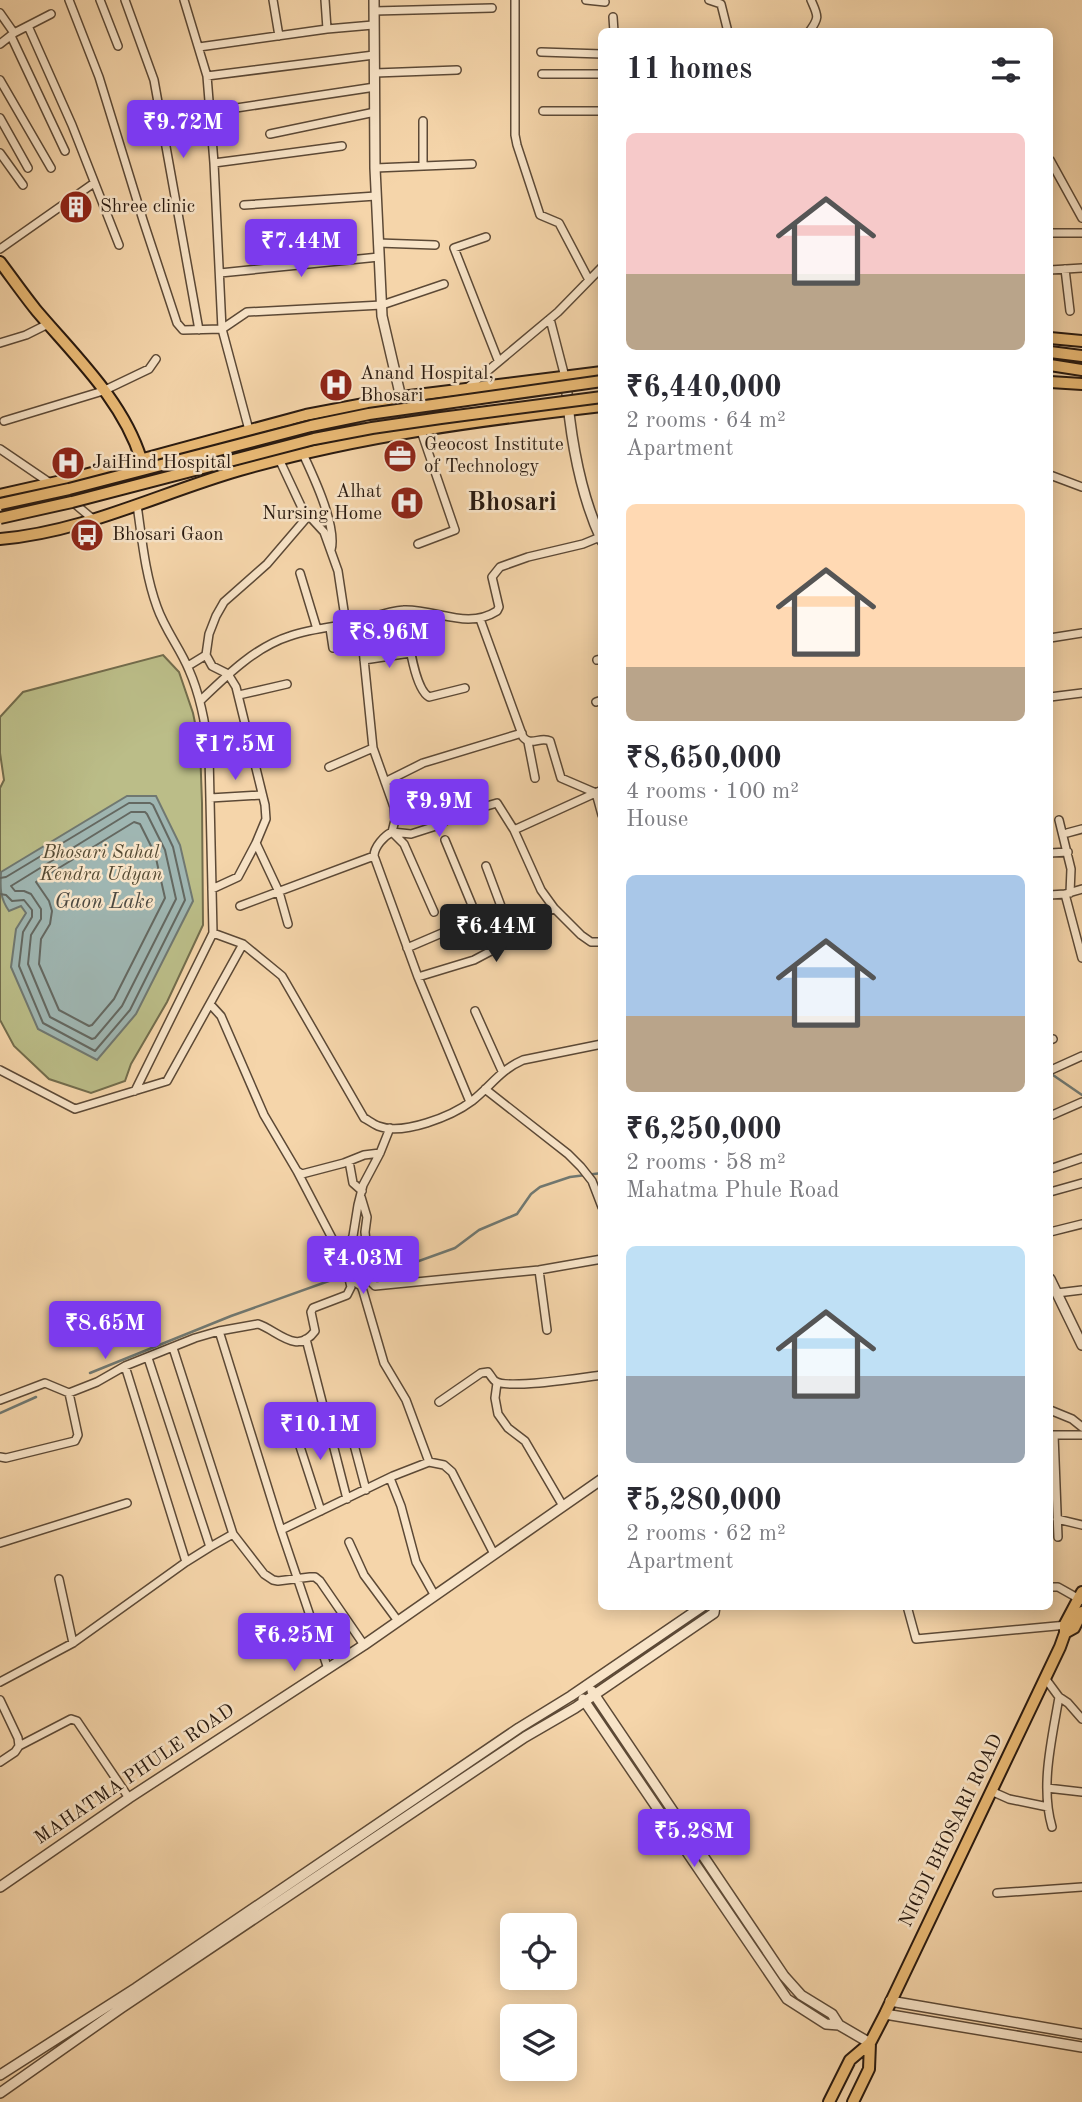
<!DOCTYPE html>
<html lang="en">
<head>
<meta charset="utf-8">
<style>
	body { margin:0; font-family:"Old Standard TT",serif; background:#f7f7f7; color:#2b2b33; height:100vh; display:flex; flex-direction:column; font-size:26px; white-space:nowrap }
	* { box-sizing:border-box; margin:0 }
	p { font-size:23px; color:#7c7c81 }
	.icon { flex:none; width:38px; height:38px; fill:none; stroke:currentColor; stroke-width:2; stroke-linecap:round; stroke-linejoin:round }
	.map { position:relative; flex:1; overflow:hidden }
	.sheet { position:absolute; left:598px; top:28px; width:455px; height:1582px; display:flex; flex-direction:column; background:#fff; border-radius:10px; box-shadow:0 4px 18px #0003 }
	.sheet>* { flex:none }
	.buttons { position:absolute; left:500px; top:1913px; display:grid; gap:14px }
	.buttons a { display:grid; place-items:center; width:77px; height:77px; border-radius:10px; background:#fff; box-shadow:0 4px 18px #0003; font-size:35px }
	.price { position:absolute; translate:-50% -60px; padding:0 16px; border-radius:7px; background:#7c3aed; color:#fff; font-size:23px; line-height:46px; filter:drop-shadow(0 2px 4px #0008) }
	.price::after { content:''; position:absolute; left:50%; top:42px; width:21px; height:16px; margin-left:-10px; background:inherit; clip-path:polygon(0 0,100% 0,50% 100%) }
	.price.active { background:#222; color:#fff }
	ul { padding:0; list-style:none }
	li { display:grid; align-content:center; gap:14px; height:371px; padding:0 28px }
	li span { display:grid; place-items:center; height:217px; border-radius:10px; color:#555 }
	li>.icon { margin-inline-start:auto }
	span .icon { width:126px; height:126px; fill:#fffc; stroke-width:1 }
	li b { font-size:30px }
	h2 { display:flex; justify-content:space-between; align-items:center; height:84px; padding:0 28px; font-size:30px }
	.map>svg:first-child { display:block }
</style>
</head>
<body>
<div class="map">
<svg width="1082" height="2102" viewBox="0 0 1082 2102">
	<rect width="100%" height="100%" fill="#f5d5aa"/>
	<filter id="stains"><feTurbulence type="fractalNoise" baseFrequency=".00286" numOctaves="4"/><feColorMatrix values="0 0 0 0 .2 0 0 0 0 .09 0 0 0 0 .02 0 0 0 .5 -.17"/></filter>
	<radialGradient id="worn" r=".72"><stop offset=".6" stop-color="#630" stop-opacity="0"/><stop offset="1" stop-color="#630" stop-opacity=".3"/></radialGradient>
	<path fill="#bbbd88" stroke="#726c4c" stroke-width="2" d="M163,655L179,672L193,713L200,747L202,803L203,925L167,1002L131,1064L125,1081L91,1093L49,1079L14,1046L0,1020V788L4,780L0,753V717L23,692Z"/>
	<path fill="#9fb6b2" stroke="#707871" stroke-width="2" d="M127,796H156L180,845L193,901L136,1014L97,1060L38,1029L11,967L16,929L26,913L21,906L9,911C0,898 0,888 1,872Z"/>
	<g fill="none" stroke-linecap="round" stroke-linejoin="round">
		<path stroke="#646861" stroke-width="2" d="M131,812H145L147,814L165,850L176,899L122,1006L95,1038L92,1039L50,1017L28,964L31,935L41,919V909L31,894L24,891H15L11,886Z
			M134,822L140,824L155,854L165,898L114,999L92,1025L89,1026L59,1010L39,964L41,939L50,924L52,911L49,901L36,882Z
			M0,878L6,877L129,803H150L153,805L173,847L185,900L130,1010L95,1051L43,1023L19,966L23,932L32,917V910L24,900L12,901L6,895L0,894"/>
		<path stroke="#707871" stroke-width="2.5" d="M1050,1073L1082,1095
			M380,1275L455,1248L479,1230L517,1214L531,1194L540,1187L570,1177L602,1173
			M90,1373L231,1316L340,1277
			M0,1413L36,1397"/>
		<defs>
			<path id="minor" d="M69,0L99,77L143,220L177,323L183,330L222,329L249,430
				M100,0L118,46
				M125,0L154,80L199,330
				M184,0L207,76L214,163L222,329L247,312L382,305L444,284
				M273,0L279,36
				M325,0L327,29
				M515,0V135L517,145L540,215L559,223L589,280
				M586,0L605,2
				M709,0L721,4L728,32
				M374,11L492,8
				M0,13L14,33
				M613,17L614,32
				M28,26L72,125L119,245
				M809,32C820,17 818,16 811,0
				M11,36L65,151
				M0,44L14,33L51,14
				M199,47L327,29L373,25
				M541,52L602,54
				M375,73L457,70
				M542,74H602
				M207,76L374,55
				M0,80L51,168
				M543,111H602
				M210,112L375,87
				M0,118L28,168
				M423,121V166
				M270,134L375,112
				M0,153L23,185
				M1050,160L1082,218
				M214,163L342,146
				M375,168L472,164
				M244,205L376,196
				M1050,233H1082
				M486,237L454,248L498,360
				M378,243L435,245
				M0,249L94,183
				M1065,269L1070,311
				M1050,270L1082,268
				M220,273L379,257
				M550,319L565,377
				M0,343L26,335L48,324
				M466,389L558,312L602,267
				M287,420C300,449 339,521 331,550
				M4,421L103,391L149,369L156,359
				M0,449L50,483L94,520
				M279,459L302,508L324,532L338,571L346,624
				M1050,475L1082,487
				M418,544L455,530L421,431
				M300,573L317,629
				M404,610C407,629 413,688 429,697L465,688
				M480,619L523,737C531,747 540,736 550,741L561,778L596,793L602,815
				M330,628L333,648
				M1050,638L1082,633
				M364,660L410,653
				M597,660L602,659
				M188,666L206,655
				M239,695L287,684
				M1050,697L1082,693
				M200,701C226,676 255,647 290,636C310,629 332,627 353,623C370,619 386,611 404,610C437,609 467,630 497,611L499,607L492,577L500,567L528,557L583,544L600,537
				M596,702L602,700
				M528,742L535,778
				M329,767L373,748
				M385,782L423,763L522,733
				M210,798L262,795
				M1059,820L1071,869L1070,893
				M514,830L602,790
				M392,832L411,834L436,826L456,815L497,803L514,830L541,890L554,908L581,935L591,942H602
				M393,833L404,844L434,912
				M1067,833L1082,829
				M445,840L491,951
				M1050,853L1068,852
				M374,856L418,977L470,1102
				M486,866L511,933
				M212,889L238,877L256,843
				M1065,894L1082,958
				M1050,895L1065,894L1082,889
				M240,906L374,856C374,847 384,836 392,832L395,820L394,807L373,748L363,649L356,622
				M288,924L279,892L256,843L266,819L265,805L236,687L228,674L212,666L206,655L209,634L216,616L224,602L267,564L309,515
				M213,933L243,944L282,976L364,1118C368,1120 373,1124 378,1126C403,1136 452,1116 472,1101C491,1086 500,1070 523,1060L602,1044
				M407,948L449,930
				M418,977L474,960L491,951L515,930L554,908
				M210,1004L221,1016L264,1115L297,1171L302,1174L344,1163L364,1155L380,1153
				M475,1011L502,1071
				M1050,1040L1053,1039
				M0,1070L75,1109L167,1081L243,944
				M1051,1070L1082,1056
				M485,1089L568,1154L581,1167L592,1181L602,1207
				M135,1091L213,933L209,755C206,726 201,697 189,670C180,648 165,630 157,607C145,574 142,539 137,505
				M1050,1116L1082,1102
				M349,1161L353,1183L362,1191
				M1050,1169L1082,1158
				M297,1171L346,1265
				M1050,1192L1082,1183
				M361,1197L367,1217L365,1232L370,1281L375,1286L539,1270L602,1259
				M1050,1232L1082,1224
				M539,1270L547,1330
				M350,1279L361,1286L363,1291L384,1363L406,1400L429,1462
				M1057,1293L1082,1290
				M306,1339L347,1499
				M173,1348L233,1534L264,1574L273,1580L278,1581L310,1577H315L320,1581L364,1645
				M148,1358L210,1547L233,1534
				M125,1366L186,1562L210,1547
				M497,1383L495,1398L498,1414L508,1428L525,1441L563,1506
				M0,1400L45,1383L69,1393L97,1382L125,1366L195,1338L219,1331
				M439,1402L481,1373L488,1372C489,1373 494,1381 495,1381C507,1390 584,1377 602,1375
				M1050,1410L1072,1419L1082,1427
				M292,1422L321,1511
				M348,1422L366,1490
				M1051,1435H1082
				M1054,1435L1058,1537
				M0,1457L6,1458L75,1441L78,1435L69,1393
				M390,1478L401,1506L416,1562L435,1596
				M1057,1519L1082,1525
				M281,1530L219,1331L258,1324C277,1330 297,1356 315,1331L311,1312L313,1308L347,1295L351,1287L346,1266L347,1253L353,1236L358,1205L363,1185L380,1153L390,1128
				M349,1542L364,1575L398,1621
				M0,1543L127,1503
				M59,1579L73,1643
				M1050,1587H1058L1081,1600
				M907,1606L916,1639L1067,1625
				M328,1669L281,1530L393,1476L429,1462L444,1465L452,1472L494,1554
				M1045,1678L1059,1697L1068,1703L1082,1719
				M0,1682L73,1643L186,1562
				M0,1700L18,1738L19,1746
				M0,1762L15,1752L19,1746L71,1719L77,1721L129,1798
				M1047,1788L1082,1792
				M991,1791L1009,1799L1048,1807
				M1052,1827C1040,1786 1052,1739 1059,1697
				M997,1893L1082,1887"/>
			<path id="tertiary" d="M374,0L375,168L382,316L408,428
				M566,382C570,435 579,492 602,541
				M1050,1279L1082,1345
				M592,1691L784,1976L801,1995L832,2014L839,2025
				M583,1699L787,1999L826,2024L839,2025L870,2043
				M0,1887L129,1798L364,1645L602,1479
				M890,2001L1082,2034
				M885,2014L1082,2047
				M0,2075L136,1988L519,1728L571,1696L703,1606
				M0,2093L121,2008L525,1737L575,1708L714,1613L715,1606"/>
			<path id="primary" d="M0,262C12,278 24,295 36,310C75,356 123,401 141,459
				M1050,338L1082,341
				M1050,382L1082,384
				M0,495L66,480L306,415L401,397L602,372
				M0,539C84,532 160,493 240,470C358,436 481,420 602,406
				M1065,1633L1074,1628L1082,1612
				M829,2102L850,2060L870,2043L885,2014L1060,1647L1065,1633V1624L1082,1592
				M853,2102L869,2069L870,2043"/>
			<path id="trunk" d="M1050,352L1082,356
				M1050,365L1082,370"/>
		</defs>
		<use href="#minor" stroke="#5c4936" stroke-width="10"/>
		<use href="#tertiary" stroke="#5c4936" stroke-width="12"/>
		<use href="#primary" stroke="#291a10" stroke-width="14"/>
		<use href="#trunk" stroke="#291a10" stroke-width="14"/>
		<use href="#minor" stroke="#f8e4c8" stroke-width="7"/>
		<use href="#tertiary" stroke="#f8e4c8" stroke-width="9"/>
		<use href="#primary" stroke="#eaba75" stroke-width="10"/>
		<use href="#trunk" stroke="#eaba75" stroke-width="10"/>
		<defs>
			<path id="trunk-bridge" d="M0,504L69,489L311,426L369,414L602,381
				M0,518L72,502L314,439L372,428L441,418L602,397"/>
		</defs>
		<use href="#trunk-bridge" stroke="#291a10" stroke-width="14" stroke-linecap="butt"/>
		<use href="#trunk-bridge" stroke="#eaba75" stroke-width="10"/>
	</g>
	<defs>
		<symbol id="building-disc" viewBox="-11 -11 22 22"><circle r="9.5" fill="#8f2418" stroke="#f8e4c8"/><path d="M-4-6H4V6H1V3H-1V6H-4ZM-2.5-4.3h1.7v1.8h-1.7ZM.8-4.3h1.7v1.8H.8ZM-2.5-1h1.7V.8h-1.7ZM.8-1h1.7V.8H.8Z" fill="#fff"/></symbol>
		<symbol id="hospital-disc" viewBox="-11 -11 22 22"><circle r="9.5" fill="#8f2418" stroke="#f8e4c8"/><path d="M-5-5h3v3.5h4V-5h3V5h-3V1.5h-4V5h-3Z" fill="#fff"/></symbol>
		<symbol id="office-disc" viewBox="-11 -11 22 22"><circle r="9.5" fill="#8f2418" stroke="#f8e4c8"/><path d="M-6-3h4V-5.5h4V-3h4V5H-6ZM-1-4.5V-3h2v-1.5ZM-6 0V1H6V0Z" fill="#fff"/></symbol>
		<symbol id="bus-disc" viewBox="-11 -11 22 22"><circle r="9.5" fill="#8f2418" stroke="#f8e4c8"/><path d="M-5-6H5V4H4V6H2V4H-2V6H-4V4H-5ZM-3.5-4V0h7V-4ZM-3.5 1.2v1.5H-2V1.2ZM2 1.2v1.5H3.5V1.2Z" fill="#fff"/></symbol>
	</defs>
	<g fill-rule="evenodd">
		<use href="#building-disc" x="57" y="188" width="38" height="38"/>
		<use href="#hospital-disc" x="317" y="366" width="38" height="38"/>
		<use href="#office-disc" x="381" y="437" width="38" height="38"/>
		<use href="#hospital-disc" x="49" y="444" width="38" height="38"/>
		<use href="#hospital-disc" x="388" y="484" width="38" height="38"/>
		<use href="#bus-disc" x="68" y="516" width="38" height="38"/>
	</g>
	<g text-anchor="middle" dominant-baseline="central" stroke-width="5" stroke-linejoin="round" paint-order="stroke">
		<g font-size="19" fill="#291a10" stroke="#f8e4c8" text-anchor="start">
			<text x="100" y="207">Shree clinic</text>
			<text x="360" y="374">Anand Hospital,<tspan x="360" dy="22">Bhosari</tspan></text>
			<text x="424" y="445">Geocost Institute<tspan x="424" dy="22">of Technology</tspan></text>
			<text x="92" y="463">JaiHind Hospital</text>
			<text x="382" y="492" text-anchor="end">Alhat<tspan x="382" dy="22">Nursing Home</tspan></text>
			<text x="112" y="535">Bhosari Gaon</text>
		</g>
		<g font-size="19" font-style="italic" fill="#554b34" stroke="#f8e4c8">
			<text x="101" y="853">Bhosari Sahal<tspan x="101" dy="22">Kendra Udyan</tspan></text>
		</g>
		<g font-size="19" fill="#291a10" stroke="#f8e4c8">
			<text transform="translate(135 1775) rotate(-34)">MAHATMA PHULE ROAD</text>
			<text transform="translate(952 1831) rotate(-64)">NIGDI BHOSARI ROAD</text>
		</g>
		<g font-size="21" font-style="italic" fill="#4c4941" stroke="#f8e4c8">
			<text x="104" y="902">Gaon Lake</text>
		</g>
		<g font-size="26" font-weight="bold" fill="#291a10" stroke="#f8e4c8">
			<text x="512" y="503">Bhosari</text>
		</g>
	</g>
	<rect width="100%" height="100%" filter="url(#stains)"/>
	<rect width="100%" height="100%" fill="url(#worn)"/>
</svg>
<div class="buttons">
<a><svg class="icon" aria-label="locate" viewBox="0 0 24 24"><circle cx="12" cy="12" r="6"/><path d="M12 2v4M12 18v4M2 12h4M18 12h4"/></svg></a>
<a><svg class="icon" aria-label="layers" viewBox="0 0 24 24"><path d="M12 4l9 5-9 5-9-5zM3 14l9 5 9-5"/></svg></a>
</div>
<b class="price" style="left:183px;top:160px">₹9.72M</b>
<b class="price" style="left:301px;top:279px">₹7.44M</b>
<b class="price" style="left:389px;top:670px">₹8.96M</b>
<b class="price" style="left:235px;top:782px">₹17.5M</b>
<b class="price" style="left:439px;top:839px">₹9.9M</b>
<b class="price active" style="left:496px;top:964px">₹6.44M</b>
<b class="price" style="left:363px;top:1296px">₹4.03M</b>
<b class="price" style="left:105px;top:1361px">₹8.65M</b>
<b class="price" style="left:320px;top:1462px">₹10.1M</b>
<b class="price" style="left:294px;top:1673px">₹6.25M</b>
<b class="price" style="left:694px;top:1869px">₹5.28M</b>
<section class="sheet">
<h2>11 homes<svg class="icon" aria-label="filters" viewBox="0 0 24 24"><path d="M4 7h16M4 17h16"/><circle cx="9" cy="7" r="2"/><circle cx="15" cy="17" r="2"/></svg></h2>
<ul>
<li><span style="background:linear-gradient(#f6c9c9 65%,#b9a48a 0)"><svg class="icon" aria-label="home" viewBox="0 0 24 24"><path d="M3 11l9-7 9 7M6 9v11h12V9"/></svg></span><div><b>₹6,440,000</b><p>2 rooms · 64 m²</p><p>Apartment</p></div></li>
<li><span style="background:linear-gradient(#ffd9b3 75%,#b9a48a 0)"><svg class="icon" aria-label="home" viewBox="0 0 24 24"><path d="M3 11l9-7 9 7M6 9v11h12V9"/></svg></span><div><b>₹8,650,000</b><p>4 rooms · 100 m²</p><p>House</p></div></li>
<li><span style="background:linear-gradient(#a9c7e8 65%,#b9a48a 0)"><svg class="icon" aria-label="home" viewBox="0 0 24 24"><path d="M3 11l9-7 9 7M6 9v11h12V9"/></svg></span><div><b>₹6,250,000</b><p>2 rooms · 58 m²</p><p>Mahatma Phule Road</p></div></li>
<li><span style="background:linear-gradient(#bfe0f5 60%,#9aa5b1 0)"><svg class="icon" aria-label="home" viewBox="0 0 24 24"><path d="M3 11l9-7 9 7M6 9v11h12V9"/></svg></span><div><b>₹5,280,000</b><p>2 rooms · 62 m²</p><p>Apartment</p></div></li>
</ul>
</section>
</div>
</body>
</html>
